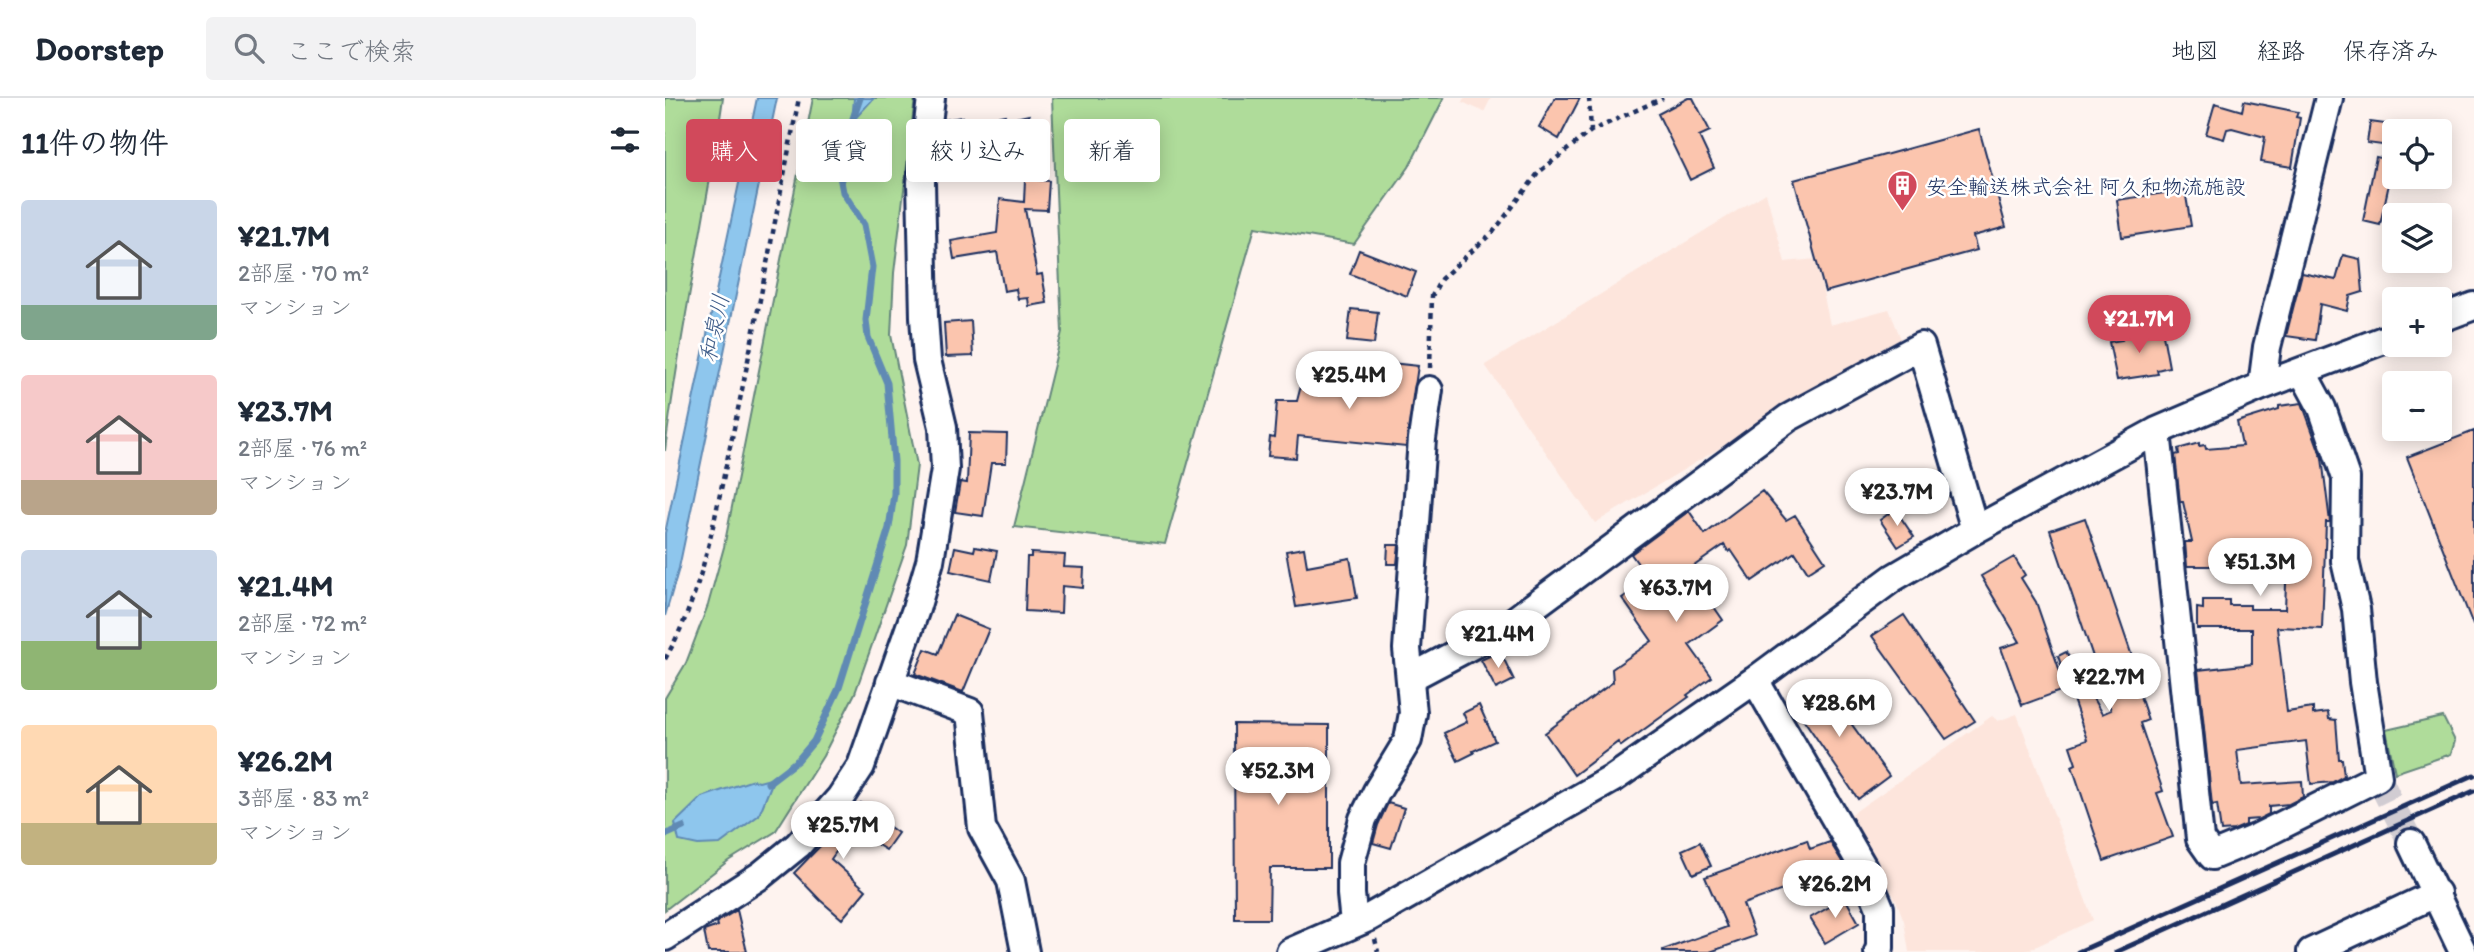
<!DOCTYPE html>
<html lang="ja">
<head>
<meta charset="utf-8">
<style>
	body { margin:0; font-family:Itim,"Klee One",sans-serif; background:#f2f2f3; color:#1f2937; height:100vh; display:flex; flex-direction:column; font-size:26px; white-space:nowrap }
	* { box-sizing:border-box; margin:0 }
	p { font-size:23px; color:#747a83 }
	.icon { flex:none; width:38px; height:38px; fill:none; stroke:currentColor; stroke-width:2; stroke-linecap:round; stroke-linejoin:round }
	.map { position:relative; flex:1; overflow:hidden }
	.side { display:flex; flex-direction:column; background:#fff; width:665px }
	.side>* { flex:none }
	.hud { position:absolute; left:21px; top:21px; width:665px; height:63px; display:flex; gap:14px }
	.buttons { position:absolute; left:1717px; top:21px; display:grid; gap:14px }
	.buttons a { display:grid; place-items:center; width:70px; height:70px; border-radius:7px; background:#fff; box-shadow:0 4px 18px #0003; font-size:35px }
	.price { position:absolute; translate:-50% -60px; padding:0 16px; border-radius:24px; background:#fff; color:#222; font-size:23px; line-height:46px; filter:drop-shadow(0 2px 4px #0008) }
	.price::after { content:''; position:absolute; left:50%; top:42px; width:21px; height:16px; margin-left:-10px; background:inherit; clip-path:polygon(0 0,100% 0,50% 100%) }
	.price.active { background:#d1495b; color:#fff }
	ul { padding:0; list-style:none }
	li { display:flex; align-items:center; gap:21px; height:175px; padding:0 21px }
	li span { display:grid; place-items:center; flex:none; width:196px; height:140px; border-radius:7px; color:#555 }
	li>.icon { margin-inline-start:auto }
	span .icon { width:84px; height:84px; fill:#fffc; stroke-width:1 }
	li b { font-size:30px }
	h2 { display:flex; justify-content:space-between; align-items:center; height:84px; padding:0 21px; font-size:30px }
	.pill { padding:0 24px; border-radius:7px; background:#fff; box-shadow:0 4px 18px #0003; font-size:24px; line-height:63px }
	.pill.active { background:#d1495b; color:#fff }
	header { display:flex; align-items:center; gap:42px; box-sizing:border-box; height:98px; padding:0 35px; background:#fff; border-bottom:2px solid #e0e1e3 }
	header strong { font-size:33px }
	nav { display:flex; gap:38px; margin-inline-start:auto; font-size:24px }
	.search { width:490px; height:63px; background:#f2f2f3; display:flex; align-items:center; gap:18px; box-sizing:border-box; padding:0 24px; border-radius:7px; color:#747a83; font-size:26px }
	main { display:flex; flex:1; min-height:0 }
	.map>svg:first-child { display:block }
</style>
</head>
<body>
<header>
<strong>Doorstep</strong>
<div class="search"><svg class="icon" aria-label="search" viewBox="0 0 24 24"><circle cx="10" cy="10" r="6"/><path d="M15 15l6 6"/></svg>ここで検索</div>
<nav><a>地図</a><a>経路</a><a>保存済み</a></nav>
</header>
<main>
<section class="side">
<h2>11件の物件<svg class="icon" aria-label="filters" viewBox="0 0 24 24"><path d="M4 7h16M4 17h16"/><circle cx="9" cy="7" r="2"/><circle cx="15" cy="17" r="2"/></svg></h2>
<ul>
<li><span style="background:linear-gradient(#c9d6e8 75%,#7fa58c 0)"><svg class="icon" aria-label="home" viewBox="0 0 24 24"><path d="M3 11l9-7 9 7M6 9v11h12V9"/></svg></span><div><b>¥21.7M</b><p>2部屋 · 70 m²</p><p>マンション</p></div></li>
<li><span style="background:linear-gradient(#f6c9c9 75%,#b9a48a 0)"><svg class="icon" aria-label="home" viewBox="0 0 24 24"><path d="M3 11l9-7 9 7M6 9v11h12V9"/></svg></span><div><b>¥23.7M</b><p>2部屋 · 76 m²</p><p>マンション</p></div></li>
<li><span style="background:linear-gradient(#c9d6e8 65%,#8fb573 0)"><svg class="icon" aria-label="home" viewBox="0 0 24 24"><path d="M3 11l9-7 9 7M6 9v11h12V9"/></svg></span><div><b>¥21.4M</b><p>2部屋 · 72 m²</p><p>マンション</p></div></li>
<li><span style="background:linear-gradient(#ffd9b3 70%,#c2b280 0)"><svg class="icon" aria-label="home" viewBox="0 0 24 24"><path d="M3 11l9-7 9 7M6 9v11h12V9"/></svg></span><div><b>¥26.2M</b><p>3部屋 · 83 m²</p><p>マンション</p></div></li>
</ul>
</section>
<div class="map">
<svg width="1809" height="854" viewBox="0 0 1809 854">
	<rect width="100%" height="100%" fill="#fef3ef"/>
	<filter id="ink" filterUnits="userSpaceOnUse"><feTurbulence type="fractalNoise" baseFrequency=".0143" numOctaves="2"/><feDisplacementMap in="SourceGraphic" scale="14" xChannelSelector="R" yChannelSelector="G"/><feConvolveMatrix kernelMatrix="1 2 1 2 8 2 1 2 1" color-interpolation-filters="sRGB"/></filter>
	<g filter="url(#ink)">
		<path fill="#fde5dc" d="M799,0H826L819,14L797,4Z
			M1101,95L1120,164L1151,161L1165,227L1224,211L1236,241L930,425L820,267Z
			M1352,616L1428,822L1359,854H1244L1239,823L1231,802L1181,720L1327,618L1333,623Z"/>
		<path fill="#afdc9a" stroke="#65867c" stroke-width="2" d="M0,0H58C41,118 14,235 0,353Z
			M148,0H250L229,175L226,237L252,367L242,447L190,595L158,658L110,734L63,763L0,812V600L21,565L43,507L59,449Z
			M387,0H779L744,69L689,146L590,129L500,446L349,429L397,234Z
			M1778,619L1790,643L1786,656L1730,675L1721,632Z"/>
		<path fill="#8ec6ed" stroke="#608ab4" stroke-width="2" d="M92,0H112L14,470L0,518V435Z
			M189,0H209L187,24Z
			M109,680L94,717L55,746L33,747L14,743L10,725L37,699L88,682L94,684Z"/>
		<g fill="none" stroke-linecap="round" stroke-linejoin="round">
			<path stroke="#608ab4" stroke-width="7" d="M103,685L133,662L149,643L174,590L224,430L229,396V363L222,285L203,239L201,222L207,169L199,127L178,94L174,73L177,53L195,0
				M0,737L18,729"/>
		</g>
		<path fill="#fbc5ae" stroke="#1b2f5e" stroke-width="2" d="M890,0H915L894,41L874,29Z
			M1023,0H1028L1045,33L1034,38L1049,70L1025,82L993,16Z
			M1579,3L1633,14L1631,19L1635,20L1627,69L1596,64L1600,39L1567,30L1562,31L1559,41L1541,36L1550,5L1577,13Z
			M340,17L342,22L364,17L373,50L333,59L332,53L317,57L314,44L284,50L279,22L297,19L299,26Z
			M1705,24L1728,27L1724,48L1702,45Z
			M1314,31L1341,129L1308,138L1312,152L1160,194L1129,82Z
			M1711,59L1729,63L1715,127L1698,123Z
			M360,81L384,83L382,112L360,111L372,177L377,176L382,205L364,208L363,200L353,201L351,191L339,193L332,154L289,161L286,143L332,135L335,101L359,104Z
			M1520,92L1526,128L1457,139L1452,102Z
			M694,152L751,174L742,198L685,176Z
			M1678,157L1695,161L1698,194L1685,198L1682,213L1655,206L1650,242L1621,238L1637,175L1671,182Z
			M686,211L713,214L709,246L682,243Z
			M306,223L308,258L281,259L279,225Z
			M1497,231L1504,269L1492,272L1493,276L1452,282L1444,244L1457,242L1456,239Z
			M707,263L753,268L741,349L633,338L631,360L603,358L605,339L609,340L612,303H632L638,280L702,287Z
			M1637,305L1657,360L1665,424H1661L1657,531L1612,529L1622,614L1648,610V616L1663,614L1664,621L1671,622L1674,661H1677L1679,678L1668,684L1646,686L1641,643L1572,652L1576,687L1637,683L1638,699L1624,706L1604,708V716L1594,721L1581,722V727L1569,732L1556,733L1552,706L1547,707L1533,572L1587,566V531H1532V510L1538,511V502H1564V507H1585V511H1620L1622,460L1553,463V467L1545,468H1522L1520,444H1527L1518,404H1515L1510,357L1514,356L1513,351L1534,345V348L1540,347L1541,351L1577,348L1572,324L1614,311V308Z
			M1809,333V527H1808L1742,359Z
			M304,335L342,336L341,365H326L318,418L290,414L295,384L302,385Z
			M1097,393L1121,422L1130,417L1160,463L1143,474L1130,454L1087,483L1066,452L1064,454L1059,447L1029,468L1041,486L1036,490L1058,522L1024,547L1047,579L1022,597L1024,599L956,648L953,644L909,677L880,635L948,584L947,571L987,543L957,500L984,481L966,456L1024,413L1040,436Z
			M1230,411L1249,439L1233,449L1215,422Z
			M1420,420L1471,570L1466,571L1483,622L1475,625L1498,693L1492,695L1508,739L1439,763L1407,668L1411,666L1405,648L1422,642L1393,558L1401,554L1437,616L1446,612L1385,432Z
			M723,447H734L732,466H722Z
			M290,449L309,453L310,449L332,453L326,482L285,473Z
			M639,450L642,468L685,460L692,500L631,509L621,453Z
			M366,455L400,457L399,469L419,470L418,490L397,488L396,515L360,513L362,459H366Z
			M1349,459L1360,477L1356,480L1371,504L1401,591L1357,607L1336,550L1355,544L1316,478Z
			M289,517L324,531L298,594L250,576L260,551L273,556Z
			M1239,517L1310,623L1281,641L1207,538Z
			M835,553L849,582L831,591L816,562Z
			M1154,581L1224,678L1193,701L1124,600Z
			M814,607L830,643L808,653L809,655L793,663L779,635L802,624L798,615Z
			M569,626L664,627V770H605L604,821H570Z
			M196,705L217,720L215,722L233,735L221,752L187,731L166,761L201,792L177,821L155,802L129,775L160,743L172,727L174,729L178,725L190,706L194,708Z
			M723,705L739,710L726,750L708,745L713,727Z
			M1142,742L1145,751L1165,744L1181,770L1078,806L1090,838L1045,854H998V852L1062,829L1040,779Z
			M1035,744L1046,768L1028,776L1017,752Z
			M1180,800L1194,825L1160,845L1145,820Z
			M72,812L82,854H43L39,833L53,828L52,824Z"/>
		<g fill="none" stroke-linecap="round" stroke-linejoin="round">
			<path stroke="#d1ccd2" stroke-width="26" stroke-dasharray="26 13" stroke-linecap="butt" d="M1713,679L1746,745"/>
			<defs>
				<path id="minor" d="M1774,221L1809,208
					M1597,288L1602,249L1664,0
					M1492,333L1535,741L1547,758L1593,739L1713,679L1698,584L1691,511L1680,463L1681,380L1657,310L1637,273
					M745,580L838,531L1123,320L1256,248L1310,432
					M1090,582L1198,769L1215,810V850L1213,854
					M225,584L305,614L317,730L346,783L360,854
					M1746,745L1798,854
					M689,825L686,796V765L698,721L712,693L743,642L748,615L742,551L757,341L764,292
					M0,839L96,777L133,747L175,700L196,668L251,511L265,463L280,371L278,329L262,262L259,219L256,84L266,0
					M625,854L705,819L949,680L1090,582L1228,480L1310,432L1492,333L1597,288L1729,238
					M1646,854L1772,795"/>
			</defs>
			<use href="#minor" stroke="#1b2f5e" stroke-width="32"/>
			<path stroke="#1b2f5e" stroke-width="4.5" stroke-dasharray="5 5" stroke-linecap="butt" d="M924,0L926,33
				M765,270L767,198L776,181L829,133L874,74L926,33L998,0
				M0,561C38,496 49,421 65,349C90,233 111,116 134,0
				M710,841L713,854"/>
			<use href="#minor" stroke="#fff" stroke-width="26"/>
			<path stroke="#1b2f5e" stroke-width="5" d="M1413,854L1809,677
				M1451,854L1809,693"/>
		</g>
	</g>
	<defs>
		<symbol id="building-pin" viewBox="-11 -11 22 30"><path d="M0 17L-7.5 6A9.5 9.5 0 1 1 7.5 6Z" fill="#d1495b" stroke="#fff"/><path d="M-4-6H4V6H1V3H-1V6H-4ZM-2.5-4.3h1.7v1.8h-1.7ZM.8-4.3h1.7v1.8H.8ZM-2.5-1h1.7V.8h-1.7ZM.8-1h1.7V.8H.8Z" fill="#fff"/></symbol>
	</defs>
	<g fill-rule="evenodd">
		<use href="#building-pin" x="1220" y="70" width="35" height="47"/>
	</g>
	<g text-anchor="middle" dominant-baseline="central" stroke-width="5" stroke-linejoin="round" paint-order="stroke">
		<g font-size="21" fill="#1b2f5e" stroke="#fff" text-anchor="start">
			<text x="1261" y="88">安全輸送株式会社 阿久和物流施設</text>
		</g>
		<g font-size="23" font-style="italic" fill="#3e5c89" stroke="#fff">
			<text transform="translate(49 230) rotate(-78)">和泉川</text>
		</g>
	</g>
</svg>
<div class="buttons">
<a><svg class="icon" aria-label="locate" viewBox="0 0 24 24"><circle cx="12" cy="12" r="6"/><path d="M12 2v4M12 18v4M2 12h4M18 12h4"/></svg></a>
<a><svg class="icon" aria-label="layers" viewBox="0 0 24 24"><path d="M12 4l9 5-9 5-9-5zM3 14l9 5 9-5"/></svg></a>
<a>+</a>
<a>−</a>
</div>
<b class="price active" style="left:1474px;top:257px">¥21.7M</b>
<b class="price" style="left:684px;top:313px">¥25.4M</b>
<b class="price" style="left:1232px;top:430px">¥23.7M</b>
<b class="price" style="left:1595px;top:500px">¥51.3M</b>
<b class="price" style="left:1011px;top:526px">¥63.7M</b>
<b class="price" style="left:833px;top:572px">¥21.4M</b>
<b class="price" style="left:1444px;top:615px">¥22.7M</b>
<b class="price" style="left:1174px;top:641px">¥28.6M</b>
<b class="price" style="left:613px;top:709px">¥52.3M</b>
<b class="price" style="left:178px;top:763px">¥25.7M</b>
<b class="price" style="left:1170px;top:822px">¥26.2M</b>
<div class="hud">
<a class="pill active">購入</a>
<a class="pill">賃貸</a>
<a class="pill">絞り込み</a>
<a class="pill">新着</a>
</div>
</div>
</main>
</body>
</html>
